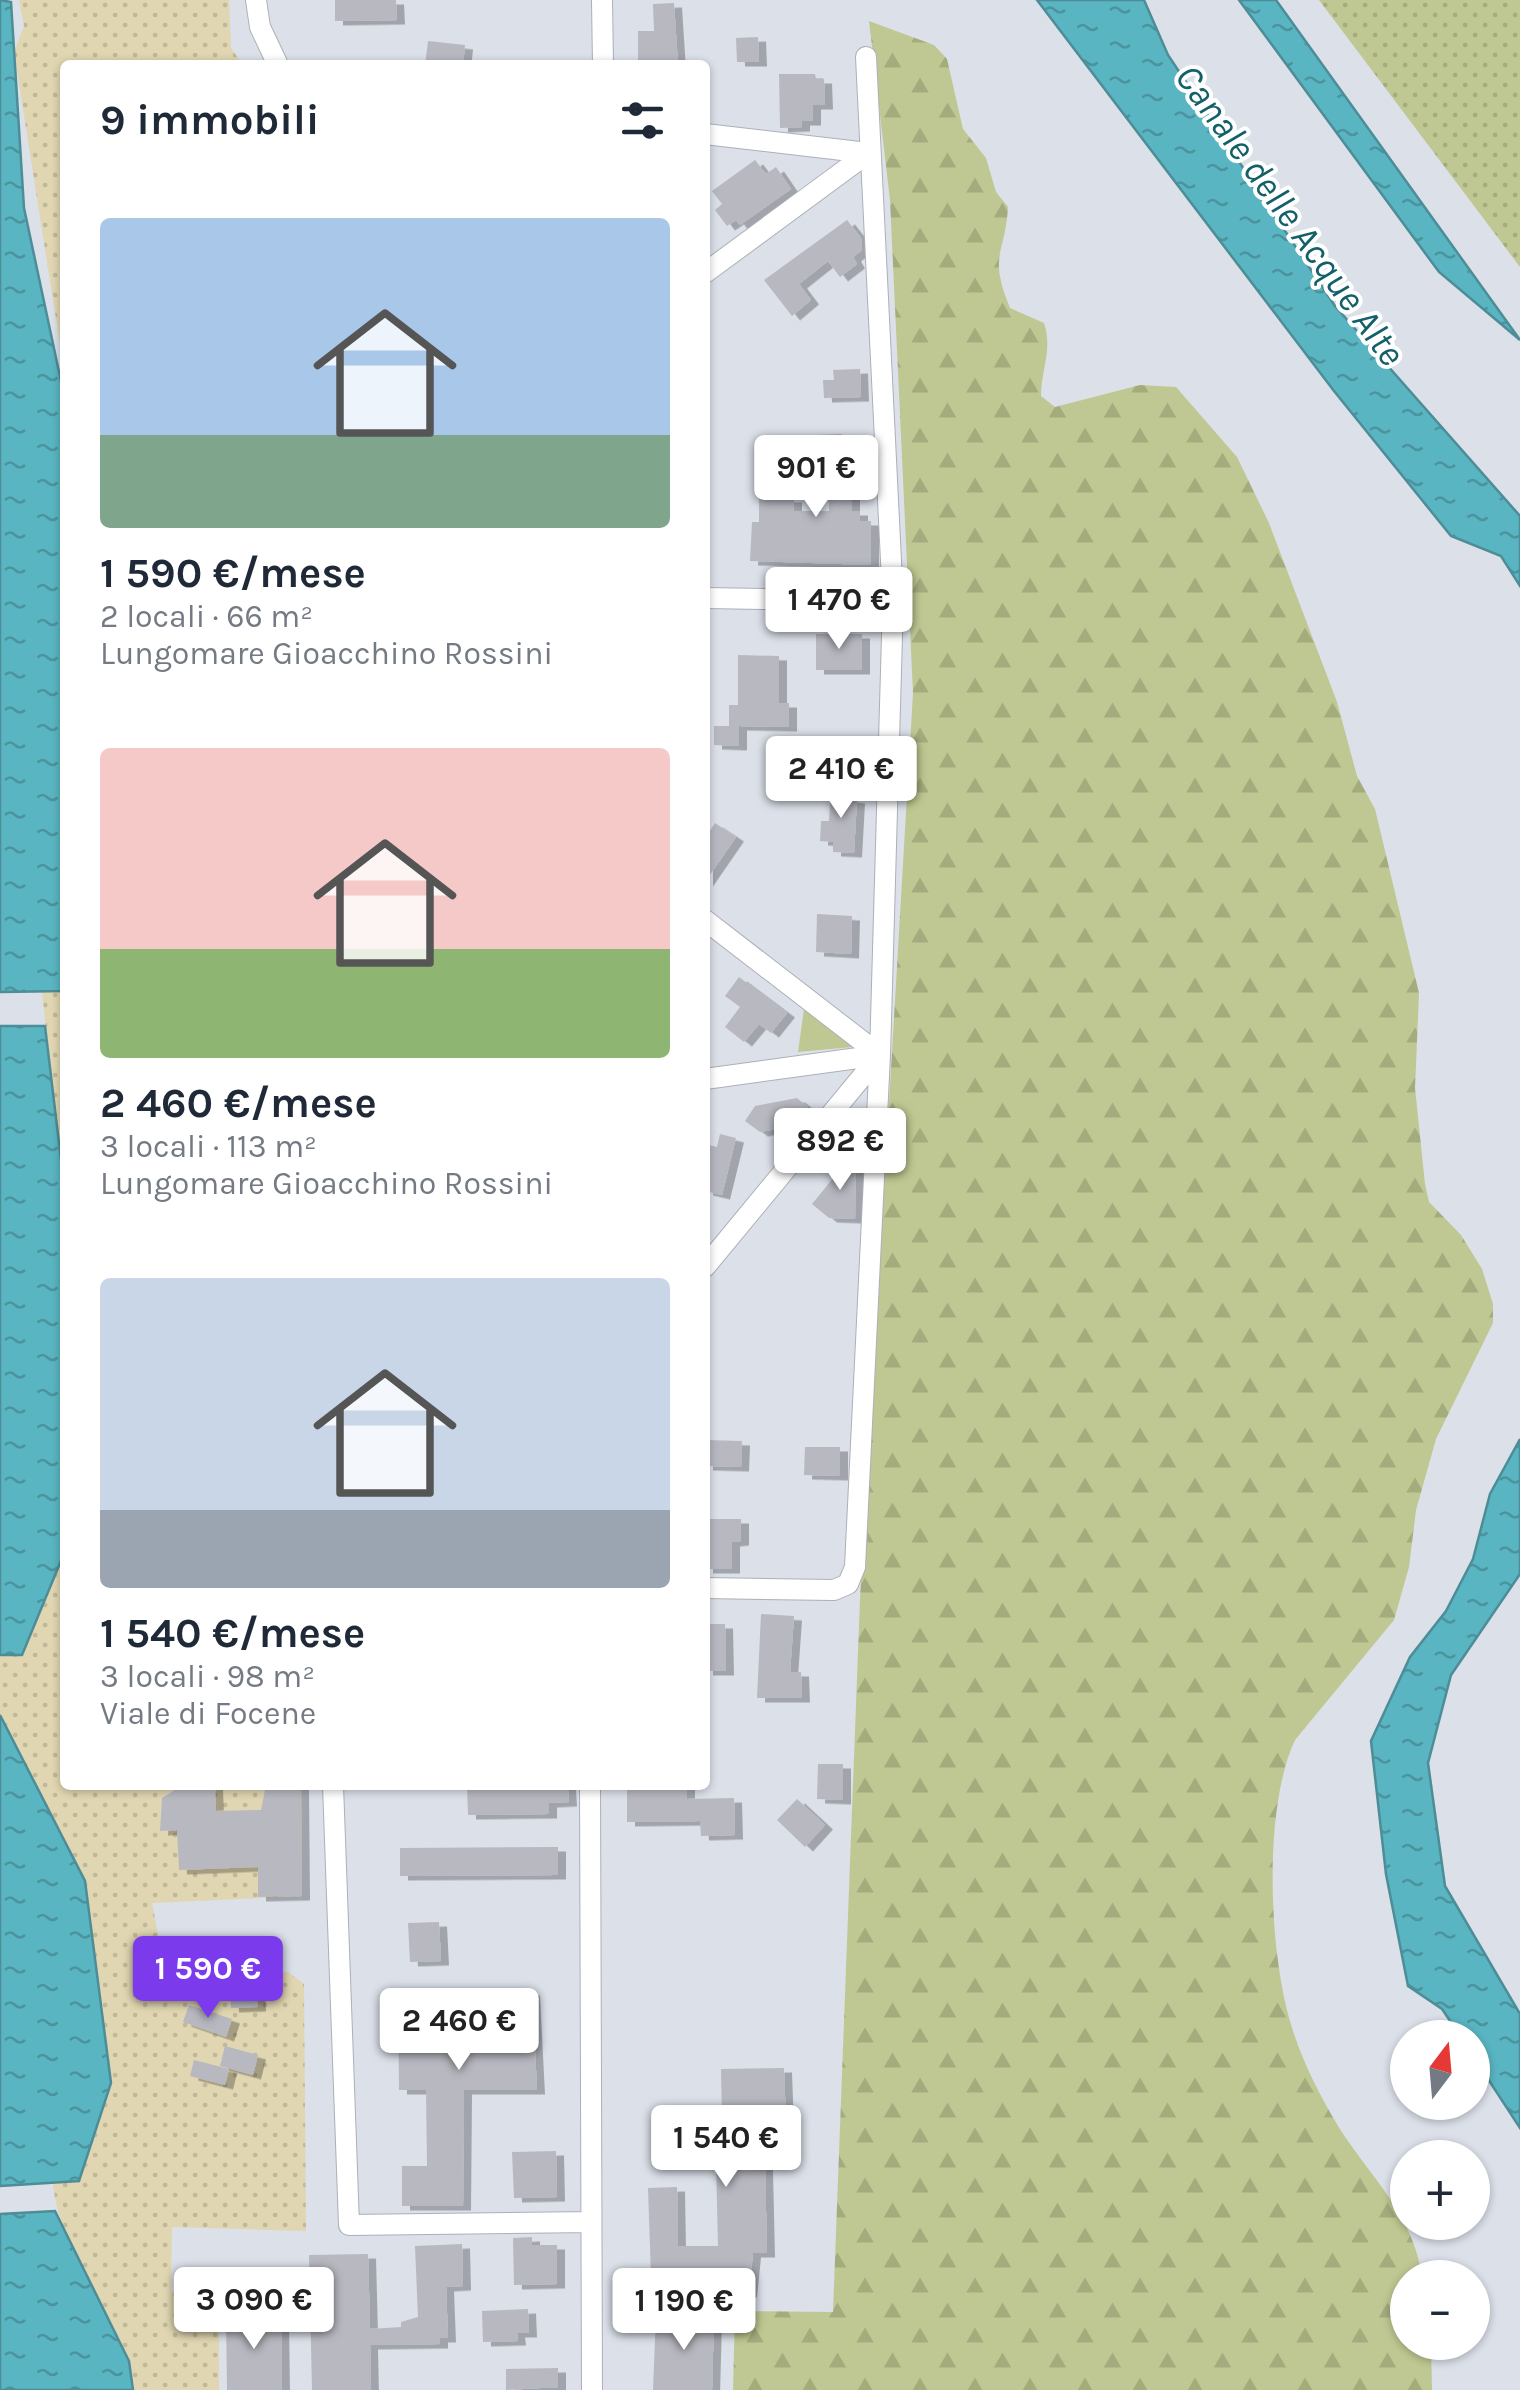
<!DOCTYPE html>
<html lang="it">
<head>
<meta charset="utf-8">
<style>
	body { margin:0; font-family:Karla,sans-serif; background:#f6f6f7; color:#1f2937; height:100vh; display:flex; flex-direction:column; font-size:38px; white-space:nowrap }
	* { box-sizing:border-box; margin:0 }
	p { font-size:32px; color:#747a83 }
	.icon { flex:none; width:55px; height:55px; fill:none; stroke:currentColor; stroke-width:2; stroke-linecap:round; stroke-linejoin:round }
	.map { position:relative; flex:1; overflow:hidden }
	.panel { position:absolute; left:60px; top:60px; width:650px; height:1730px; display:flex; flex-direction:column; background:#fff; border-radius:10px; box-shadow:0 2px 8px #0004 }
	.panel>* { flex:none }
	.needle { width:65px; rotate:16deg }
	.fabs { position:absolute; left:1390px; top:2020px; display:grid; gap:20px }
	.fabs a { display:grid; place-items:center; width:100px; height:100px; border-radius:50%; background:#fff; box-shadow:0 2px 8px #0004; font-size:50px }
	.price { position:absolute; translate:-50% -85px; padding:0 22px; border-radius:10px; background:#fff; color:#222; font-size:32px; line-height:65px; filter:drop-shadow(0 2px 5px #0008) }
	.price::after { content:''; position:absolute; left:50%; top:60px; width:30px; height:22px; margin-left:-15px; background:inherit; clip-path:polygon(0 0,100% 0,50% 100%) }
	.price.selected { background:#7c3aed; color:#fff }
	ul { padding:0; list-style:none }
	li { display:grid; align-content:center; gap:20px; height:530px; padding:0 40px }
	li span { display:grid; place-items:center; height:310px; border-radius:10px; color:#555 }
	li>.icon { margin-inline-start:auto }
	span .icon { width:180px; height:180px; fill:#fffc; stroke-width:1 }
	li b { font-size:42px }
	h2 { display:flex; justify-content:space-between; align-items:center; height:120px; padding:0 40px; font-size:42px }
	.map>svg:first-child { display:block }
</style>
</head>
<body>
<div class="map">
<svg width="1520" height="2390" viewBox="0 0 1520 2390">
	<defs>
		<pattern id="forest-firs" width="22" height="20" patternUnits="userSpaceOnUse" patternTransform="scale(2.5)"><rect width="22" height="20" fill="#bfc892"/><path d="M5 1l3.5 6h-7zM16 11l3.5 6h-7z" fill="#a4ac7e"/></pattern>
		<pattern id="sand-dots" width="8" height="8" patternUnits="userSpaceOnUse" patternTransform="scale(2.5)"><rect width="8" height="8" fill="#e0d6b1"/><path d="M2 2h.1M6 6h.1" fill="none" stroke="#c0b899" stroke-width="1.8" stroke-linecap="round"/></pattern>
		<pattern id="park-dots" width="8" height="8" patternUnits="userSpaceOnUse" patternTransform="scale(2.5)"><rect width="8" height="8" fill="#bfc892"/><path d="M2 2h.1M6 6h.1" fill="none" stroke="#a4ac7e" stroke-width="1.8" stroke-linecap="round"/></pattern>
		<pattern id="water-ripples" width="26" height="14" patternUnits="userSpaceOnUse" patternTransform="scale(2.5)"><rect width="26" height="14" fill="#5ab5c2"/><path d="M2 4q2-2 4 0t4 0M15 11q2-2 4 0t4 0" fill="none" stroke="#4b949e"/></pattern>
		<filter id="shadow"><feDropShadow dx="8" dy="4.5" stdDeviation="0" flood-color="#0004"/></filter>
	</defs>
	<rect width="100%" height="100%" fill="#dbe0e9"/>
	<path fill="#bfc892" d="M804,1009L853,1047L798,1052Z"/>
	<path fill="url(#forest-firs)" d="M869,21L934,45L947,59L963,129L986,158L996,192L1008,207C1005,256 988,254 1010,308L1044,323C1053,349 1041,370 1041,396L1055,407L1140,385L1176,387L1237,457L1269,523L1337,702L1357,776L1375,809L1419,993L1415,1088L1425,1184L1429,1202L1461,1235L1482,1269L1493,1304V1323L1436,1439L1416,1510L1409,1567L1394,1620L1295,1740C1263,1808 1269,1949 1290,2021C1300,2057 1319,2094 1338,2126C1370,2177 1414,2215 1422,2277L1408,2278V2342L1431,2343L1432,2390H733L735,2311L833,2312L860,1599L913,693L890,200Z"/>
	<path fill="url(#sand-dots)" d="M19,0H229L231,48L243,65H65V376L14,52L24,26Z
		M65,991V1193L42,992Z
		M65,1551V1785H302V1896L152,1903L167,1981L288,1972L304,1984L306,2231L172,2227L171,2291L219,2294V2390H133C123,2316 59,2257 53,2183L80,2181L85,1882L0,1715V1655L22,1654Z"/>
	<path fill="url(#park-dots)" d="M1319,0H1520V267Z"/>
	<path fill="url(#water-ripples)" stroke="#4d8d97" stroke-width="2.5" d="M0,0L11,2L24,208L65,400V991L0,992Z
		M1037,0H1144L1168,55L1335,306L1520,516V586L1501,556L1451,536L1334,391Z
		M1239,0H1276L1520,340L1439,272Z
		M0,1026H45L65,1193V1551L22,1655H0Z
		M1520,1439V1574L1451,1675L1428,1763L1445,1886L1520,2014V2128L1473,2056L1472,2038L1461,2037L1442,2009L1408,1986L1386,1874L1371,1741L1410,1657L1446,1611L1473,1559L1490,1494Z
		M0,1715L85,1881L111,2083L79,2181L0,2186Z
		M55,2211L129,2361L133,2390H0V2214Z"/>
	<path fill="#b8b8c1" filter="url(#shadow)" d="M335,0H396L397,20L335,21Z
		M674,3L678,65H638V31H654L653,4Z
		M758,37L759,62H737L736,38Z
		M428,41L465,45L463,65H425Z
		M779,74H815L816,79H824L825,105H813V121H802V127L780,128Z
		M755,160L766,174L776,167L791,189L740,225L736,220L727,226L715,210L722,204L712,191Z
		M847,220L861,238L862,250L853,257L857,264L840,277L828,261L799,284L811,300L792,316L764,280Z
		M860,369L861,397L824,398L823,380H834L833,370Z
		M842,434V448H852V511H860V521H871V565L750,561L752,522H759V497L794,498V511H829L828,473H818L816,435Z
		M816,634H862V670H816Z
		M738,655L779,656V703H789V727L739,726V746L714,745V726H729V705H738Z
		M831,786L849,787V798L857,799L854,853L833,852V842L820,841L821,821H829Z
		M715,823L736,837L705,882V838Z
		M817,914L852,916L851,954L816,952Z
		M739,977L787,1013L771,1033L759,1024L744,1042L725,1027L740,1007L725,996Z
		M797,1098L808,1107L802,1124L760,1132L745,1121L755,1106Z
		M720,1134L736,1138L722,1195L705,1191V1144L717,1147Z
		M856,1150L855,1219L829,1218L812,1204Z
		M705,1440L742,1441L741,1467L705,1466Z
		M805,1447H840V1476L804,1475Z
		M705,1519H741V1541L732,1542V1569H705Z
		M761,1614L794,1616L790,1672H801L802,1698H757Z
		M705,1624H725L726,1671H705Z
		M818,1764H843V1800L817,1799Z
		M215,1785L216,1811L261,1810L266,1785H301L302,1896L258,1897V1867L179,1870L177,1830L160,1831L162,1798L181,1786Z
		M467,1785H568L569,1802L549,1803V1814L468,1815Z
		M687,1785V1799L734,1798L735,1835L701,1836L700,1821L627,1822V1787Z
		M797,1799L825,1825L805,1847L777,1820Z
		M558,1847V1875L400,1876V1848Z
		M439,1922L441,1961L410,1962L408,1923Z
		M257,1986L258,2007L231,2008L230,1987Z
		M532,1991L537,2090H464L463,2206H402V2166H427L426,2090H399L398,1992Z
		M189,2005L232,2019L226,2037L183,2022Z
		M225,2046L258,2055L253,2075L220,2066Z
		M194,2060L229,2069L225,2085L190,2076Z
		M784,2068L786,2124L764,2125L767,2253H753L749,2293L703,2294V2284L651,2277L648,2188L677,2187L678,2246H718L715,2122H722L721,2069Z
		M556,2151L557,2197L514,2198L512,2152Z
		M532,2237V2245H557V2284L514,2285L513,2238Z
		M462,2244L463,2286L446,2287L448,2338H440V2344L370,2345L371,2390H312L309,2255L368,2254L370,2329L401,2327V2322L418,2317L415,2246Z
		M528,2309L529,2333H517L518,2341L483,2342L482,2311Z
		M226,2315H281L282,2390H227Z
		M656,2315L714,2317L712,2390H653Z
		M558,2368V2387L506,2390V2369Z"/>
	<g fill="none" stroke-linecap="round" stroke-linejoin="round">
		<defs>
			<path id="minor" d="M256,0L260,27L278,65
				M602,0L603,65
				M705,134L868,153
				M705,273L868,153
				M705,598L893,601
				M705,920L880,1055L705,1267
				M705,1079L880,1055
				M705,1588L834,1590L848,1584L855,1567L880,1055L893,601L866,57
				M333,1785L349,2225L591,2222
				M590,1785L592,2390"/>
		</defs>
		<use href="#minor" stroke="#acb0b8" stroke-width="22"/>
		<use href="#minor" stroke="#fff" stroke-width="20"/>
	</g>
	<g text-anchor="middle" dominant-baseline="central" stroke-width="8" stroke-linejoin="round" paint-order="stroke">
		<g font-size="38" font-style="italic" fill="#136069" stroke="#fff">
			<text transform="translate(1290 215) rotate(54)">Canale delle Acque Alte</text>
		</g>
	</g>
</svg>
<div class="fabs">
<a><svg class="needle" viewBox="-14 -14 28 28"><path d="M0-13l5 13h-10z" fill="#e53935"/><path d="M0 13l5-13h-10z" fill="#747a83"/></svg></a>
<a>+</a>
<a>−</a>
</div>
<b class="price" style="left:816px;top:520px">901 €</b>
<b class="price" style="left:839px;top:652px">1 470 €</b>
<b class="price" style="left:841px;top:821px">2 410 €</b>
<b class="price" style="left:840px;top:1193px">892 €</b>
<b class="price selected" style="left:208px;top:2021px">1 590 €</b>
<b class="price" style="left:459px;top:2073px">2 460 €</b>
<b class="price" style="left:726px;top:2190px">1 540 €</b>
<b class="price" style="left:254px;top:2352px">3 090 €</b>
<b class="price" style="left:684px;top:2353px">1 190 €</b>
<section class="panel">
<h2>9 immobili<svg class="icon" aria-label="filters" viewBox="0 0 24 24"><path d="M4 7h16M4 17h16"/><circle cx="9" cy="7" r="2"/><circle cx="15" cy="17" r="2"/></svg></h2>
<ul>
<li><span style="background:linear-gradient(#a9c7e8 70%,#7fa58c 0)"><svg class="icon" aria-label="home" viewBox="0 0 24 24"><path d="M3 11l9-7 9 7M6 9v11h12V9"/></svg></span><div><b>1 590 €/mese</b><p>2 locali · 66 m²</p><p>Lungomare Gioacchino Rossini</p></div></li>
<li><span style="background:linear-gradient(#f6c9c9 65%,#8fb573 0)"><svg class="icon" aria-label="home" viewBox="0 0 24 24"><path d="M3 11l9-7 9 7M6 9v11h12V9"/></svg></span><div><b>2 460 €/mese</b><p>3 locali · 113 m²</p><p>Lungomare Gioacchino Rossini</p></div></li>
<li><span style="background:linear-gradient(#c9d6e8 75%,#9aa5b1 0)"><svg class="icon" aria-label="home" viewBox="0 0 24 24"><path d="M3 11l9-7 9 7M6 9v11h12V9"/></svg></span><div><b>1 540 €/mese</b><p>3 locali · 98 m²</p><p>Viale di Focene</p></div></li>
</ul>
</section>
</div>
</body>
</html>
